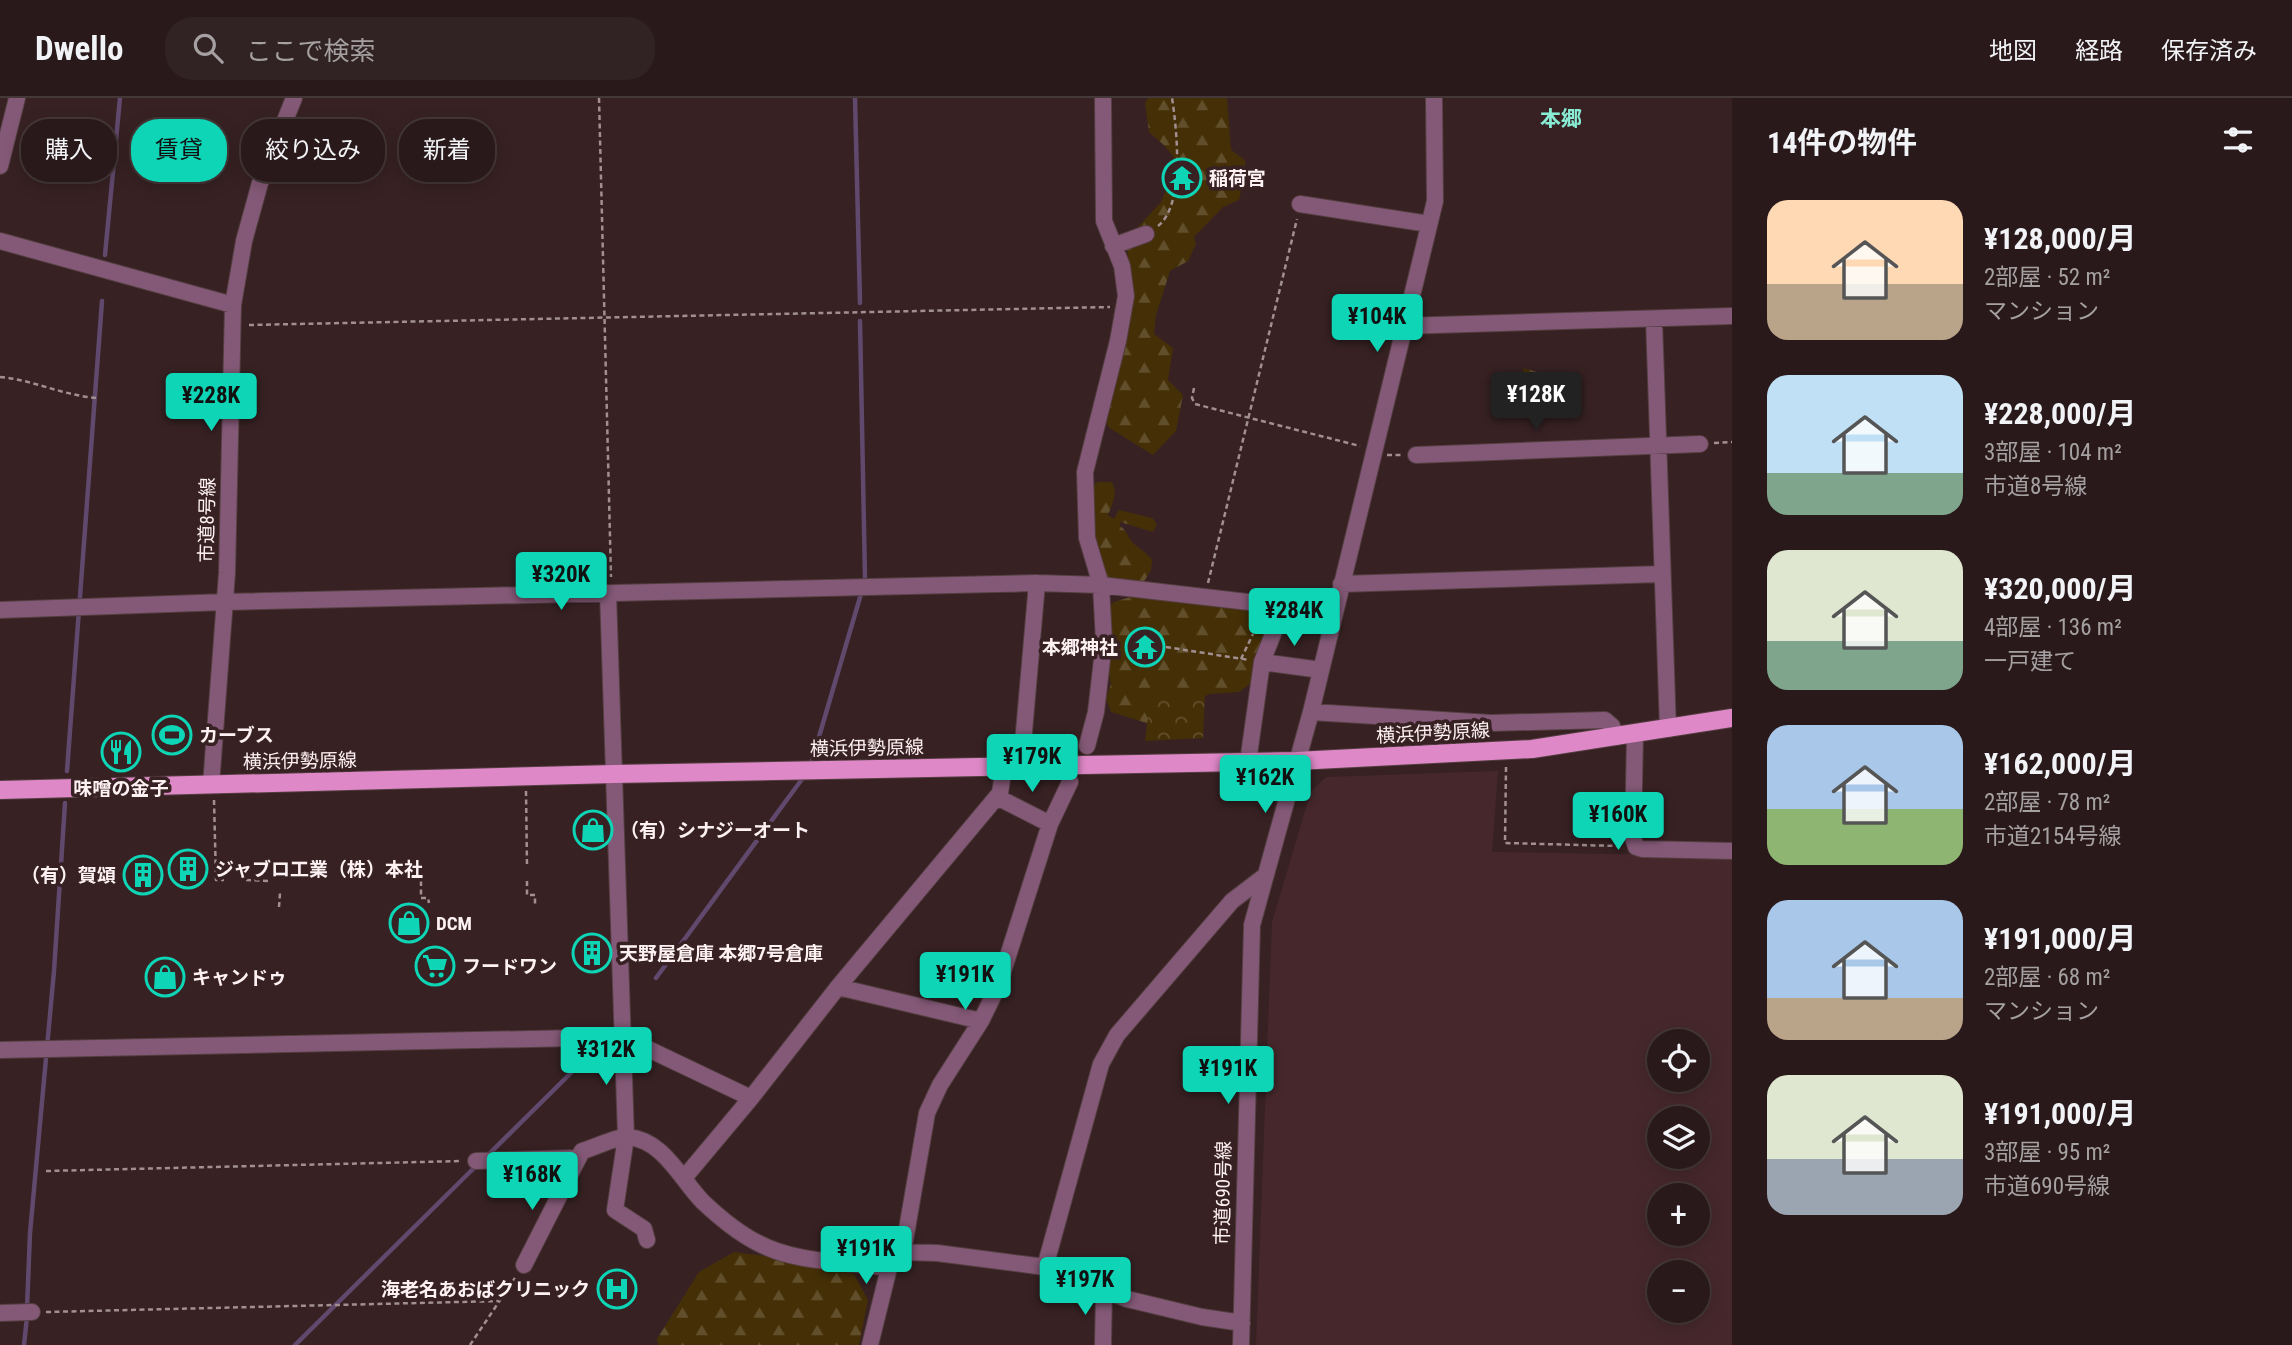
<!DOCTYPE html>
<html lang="ja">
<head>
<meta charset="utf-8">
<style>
	body { margin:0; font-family:"Roboto Condensed","Noto Sans JP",sans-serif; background:#312223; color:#f1f3f6; height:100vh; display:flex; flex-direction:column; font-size:26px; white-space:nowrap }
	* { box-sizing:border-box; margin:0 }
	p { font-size:23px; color:#a5a0a2 }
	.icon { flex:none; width:38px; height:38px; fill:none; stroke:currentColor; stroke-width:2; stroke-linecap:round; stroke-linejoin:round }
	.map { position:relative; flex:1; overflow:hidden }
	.drawer { display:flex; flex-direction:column; background:#29191a; width:560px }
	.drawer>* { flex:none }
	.hud { position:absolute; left:21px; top:21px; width:665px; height:63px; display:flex; gap:14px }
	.fabs { position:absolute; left:1647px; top:931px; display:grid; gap:14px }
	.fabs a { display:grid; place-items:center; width:63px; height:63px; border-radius:50%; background:#29191a; box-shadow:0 4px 18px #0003,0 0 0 2px #453839; font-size:35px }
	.price { position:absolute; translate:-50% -60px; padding:0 16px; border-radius:7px; background:#0dd5b5; color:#111; font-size:23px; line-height:46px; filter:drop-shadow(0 2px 4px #0008) }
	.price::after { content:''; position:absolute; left:50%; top:42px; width:21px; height:16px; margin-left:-10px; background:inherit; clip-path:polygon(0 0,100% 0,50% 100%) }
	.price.active { background:#222; color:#fff }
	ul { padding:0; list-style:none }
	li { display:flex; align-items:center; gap:21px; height:175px; padding:0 35px }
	li span { display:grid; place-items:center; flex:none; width:196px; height:140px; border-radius:21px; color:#555 }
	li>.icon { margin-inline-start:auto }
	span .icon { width:84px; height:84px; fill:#fffc; stroke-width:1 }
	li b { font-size:30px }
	h2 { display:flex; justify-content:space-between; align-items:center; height:84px; padding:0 35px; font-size:30px }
	.chip { padding:0 24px; border-radius:28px; background:#29191a; box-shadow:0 4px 18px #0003,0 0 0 2px #453839; font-size:24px; line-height:63px }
	.chip.active { background:#0dd5b5; color:#111 }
	header { display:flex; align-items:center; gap:42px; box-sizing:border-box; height:98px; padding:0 35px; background:#29191a; border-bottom:2px solid #453839 }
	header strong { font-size:33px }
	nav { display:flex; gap:38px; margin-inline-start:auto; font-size:24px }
	.search { width:490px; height:63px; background:#312223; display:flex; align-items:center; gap:18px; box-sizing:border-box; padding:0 24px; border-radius:28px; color:#a5a0a2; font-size:26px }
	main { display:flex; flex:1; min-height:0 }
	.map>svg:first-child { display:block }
</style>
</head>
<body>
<header>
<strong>Dwello</strong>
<div class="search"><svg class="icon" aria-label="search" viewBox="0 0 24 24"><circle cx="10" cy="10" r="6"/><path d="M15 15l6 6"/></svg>ここで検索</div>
<nav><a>地図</a><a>経路</a><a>保存済み</a></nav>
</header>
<main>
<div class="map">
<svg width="1732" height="1247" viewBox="0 0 1732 1247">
	<defs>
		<pattern id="forest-firs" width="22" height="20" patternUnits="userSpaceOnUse" patternTransform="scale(1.75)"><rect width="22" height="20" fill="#452f06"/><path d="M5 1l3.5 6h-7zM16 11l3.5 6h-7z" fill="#614e2b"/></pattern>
		<pattern id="cemetery-stones" width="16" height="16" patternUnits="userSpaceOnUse" patternTransform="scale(1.75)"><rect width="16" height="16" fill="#452f06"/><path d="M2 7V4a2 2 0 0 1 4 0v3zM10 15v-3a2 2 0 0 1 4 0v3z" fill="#614e2b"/></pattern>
		<pattern id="park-crowns" width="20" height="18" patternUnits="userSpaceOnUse" patternTransform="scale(1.75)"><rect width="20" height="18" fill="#452f06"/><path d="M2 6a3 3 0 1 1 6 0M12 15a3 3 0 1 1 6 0" fill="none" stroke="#614e2b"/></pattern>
	</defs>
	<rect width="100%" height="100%" fill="#372123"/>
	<path fill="#46282c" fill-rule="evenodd" d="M1498,673L1492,754L1732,758V1247H1256L1272,824L1311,693L1326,679ZM1659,943H1698V982H1659ZM1659,1020H1698V1059H1659ZM1659,1097H1698V1136H1659ZM1659,1174H1698V1213H1659Z"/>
	<path fill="url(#forest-firs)" d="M1148,0H1227L1231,52L1245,62V68L1249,76L1242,88L1239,102L1223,109L1194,139L1196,146L1188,163L1170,173L1156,217L1154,236L1173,250L1168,282L1183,297L1176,333L1153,357L1108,329L1105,314L1130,210L1127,141L1161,104L1170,82L1179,76C1177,57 1163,46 1149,34L1145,5Z
		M1098,384H1111C1119,393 1112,407 1108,417L1114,421L1119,412L1152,420L1157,426L1153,434L1120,424V428C1128,433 1128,441 1134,446C1141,452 1146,454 1152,462L1151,472L1143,485L1108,488L1093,455L1092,389Z
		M1137,497L1272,513L1274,526L1257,581L1239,594L1210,596L1187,605L1150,626L1111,614L1106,601L1111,586L1108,572L1109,509L1114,504Z
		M734,1154L823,1166L854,1176L868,1202L859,1247H658L657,1241L699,1174Z"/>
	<path fill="url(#cemetery-stones)" d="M1524,270L1560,281L1545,319L1515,300Z"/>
	<path fill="url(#park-crowns)" d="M1151,597H1205L1203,640L1145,643Z"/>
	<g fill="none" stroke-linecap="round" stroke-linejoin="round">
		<path stroke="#61496d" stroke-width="4.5" d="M855,0L860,205
			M105,157L120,0
			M860,223L865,481
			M811,666L861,496
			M67,673L102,203
			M656,880L805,677
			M487,1058L586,960
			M27,1210L30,1135L54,873L65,705
			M24,1247L27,1219
			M295,1247L478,1066"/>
		<defs>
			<path id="minor" d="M0,68L17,0
				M1300,106L1429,126
				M0,143L233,207
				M1113,148L1146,136
				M1654,222L1668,631
				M1403,228L1732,218
				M1416,357L1700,346
				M1341,486L1662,476
				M608,495L626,1039L615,1112L644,1131L647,1142
				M0,512L225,504L1037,485L1101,487L1335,514
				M1262,564L1321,572
				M1311,614L1491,625L1605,622L1612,628L1616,639
				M1635,636L1633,740L1636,749L1642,751L1732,753
				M1087,648L1096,614L1104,544L1101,487L1087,440L1085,374L1118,243L1126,198L1122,168L1104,123L1103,0
				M1248,664L1262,564L1284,508
				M1021,668L1037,485
				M211,687L227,475L233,207L244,143L260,85L294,0
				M997,699L1050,726
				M838,889L981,923
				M0,952L623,939L751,1000
				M476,1063L578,1060
				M684,1080L751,1000L838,889L1000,695L1004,669
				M903,1154L927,1015L940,987L981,923L999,886L1050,726L1070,684
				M524,1167L582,1053C594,1050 617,1038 628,1039C664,1042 681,1082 703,1104C720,1120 738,1135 758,1145C797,1166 847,1163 889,1170
				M1045,1169L1101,966L1117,937L1232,803L1266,777
				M0,1215L32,1214
				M870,1247L889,1170L903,1154L937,1155L1045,1169L1127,1201L1202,1219L1242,1225
				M1103,1247L1104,1191
				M1241,1247L1252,827L1311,614L1435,103L1434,0"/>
			<path id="major" d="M0,692L614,676L1296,663L1532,651L1732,620"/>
		</defs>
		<use href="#minor" stroke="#533e40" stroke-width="18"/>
		<use href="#major" stroke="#533e40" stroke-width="20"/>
		<path stroke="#a18f91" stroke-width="2.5" stroke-dasharray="5 3.5" stroke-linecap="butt" d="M599,0L611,479
			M1158,128C1185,107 1177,32 1172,0
			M249,227L1110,209
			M0,279C34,282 64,298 98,300
			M1194,290L1192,300L1195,306L1360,348
			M1714,345L1732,344
			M1387,357H1402
			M1208,485L1297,121
			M1166,549L1249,562
			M1241,561L1253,536
			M1506,669L1505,745L1619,748
			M526,693L527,768
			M214,702L216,782H224
			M246,782L269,783
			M421,783V800H428L429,805
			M527,783V797H535V806
			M279,809L280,795
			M46,1073L462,1063
			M46,1214L500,1203
			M470,1247L515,1180"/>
		<use href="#minor" stroke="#845977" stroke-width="16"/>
		<use href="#major" stroke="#df88c7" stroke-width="18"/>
	</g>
	<defs>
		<symbol id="temple-ring" viewBox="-11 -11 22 22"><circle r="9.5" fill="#372123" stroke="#0dd5b5" stroke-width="1.5"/><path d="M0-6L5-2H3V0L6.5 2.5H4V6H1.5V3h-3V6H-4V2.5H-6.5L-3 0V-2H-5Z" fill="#0dd5b5"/></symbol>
		<symbol id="stadium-ring" viewBox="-11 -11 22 22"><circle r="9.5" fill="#372123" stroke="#0dd5b5" stroke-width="1.5"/><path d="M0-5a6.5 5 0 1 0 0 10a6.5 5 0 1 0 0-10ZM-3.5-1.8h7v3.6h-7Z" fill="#0dd5b5"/></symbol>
		<symbol id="restaurant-ring" viewBox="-11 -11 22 22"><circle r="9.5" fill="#372123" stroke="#0dd5b5" stroke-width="1.5"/><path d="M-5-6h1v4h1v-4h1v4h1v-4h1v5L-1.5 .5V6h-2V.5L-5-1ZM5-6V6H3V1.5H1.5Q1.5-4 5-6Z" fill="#0dd5b5"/></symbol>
		<symbol id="shop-ring" viewBox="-11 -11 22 22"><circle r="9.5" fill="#372123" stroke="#0dd5b5" stroke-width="1.5"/><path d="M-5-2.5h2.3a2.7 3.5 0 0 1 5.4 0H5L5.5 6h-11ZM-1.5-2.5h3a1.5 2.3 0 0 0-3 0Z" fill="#0dd5b5"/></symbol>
		<symbol id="building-ring" viewBox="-11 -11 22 22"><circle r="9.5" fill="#372123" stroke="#0dd5b5" stroke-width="1.5"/><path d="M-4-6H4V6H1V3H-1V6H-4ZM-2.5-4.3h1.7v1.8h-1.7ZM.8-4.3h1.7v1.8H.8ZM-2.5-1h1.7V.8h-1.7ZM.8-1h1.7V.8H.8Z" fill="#0dd5b5"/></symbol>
		<symbol id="supermarket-ring" viewBox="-11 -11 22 22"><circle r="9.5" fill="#372123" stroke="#0dd5b5" stroke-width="1.5"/><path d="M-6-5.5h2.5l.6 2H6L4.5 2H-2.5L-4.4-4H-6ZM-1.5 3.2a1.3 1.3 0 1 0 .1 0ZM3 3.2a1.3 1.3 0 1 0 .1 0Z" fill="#0dd5b5"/></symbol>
		<symbol id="hospital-ring" viewBox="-11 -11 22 22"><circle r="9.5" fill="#372123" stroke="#0dd5b5" stroke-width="1.5"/><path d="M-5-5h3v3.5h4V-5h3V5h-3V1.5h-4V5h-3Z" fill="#0dd5b5"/></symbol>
	</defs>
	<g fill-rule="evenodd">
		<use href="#temple-ring" x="1160" y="58" width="44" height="44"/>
		<use href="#temple-ring" x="1123" y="527" width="44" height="44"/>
		<use href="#stadium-ring" x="150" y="615" width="44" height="44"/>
		<use href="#restaurant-ring" x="99" y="632" width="44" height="44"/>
		<use href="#shop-ring" x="571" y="710" width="44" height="44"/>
		<use href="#building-ring" x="166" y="749" width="44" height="44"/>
		<use href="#building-ring" x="121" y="755" width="44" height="44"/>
		<use href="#shop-ring" x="387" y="803" width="44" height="44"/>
		<use href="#building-ring" x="570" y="833" width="44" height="44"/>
		<use href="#supermarket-ring" x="413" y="846" width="44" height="44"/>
		<use href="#shop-ring" x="143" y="857" width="44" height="44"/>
		<use href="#hospital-ring" x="595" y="1169" width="44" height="44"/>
	</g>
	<g text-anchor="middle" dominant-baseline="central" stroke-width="7" stroke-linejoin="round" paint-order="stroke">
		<g font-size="19" font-weight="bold" fill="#fef1f3" stroke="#372123" text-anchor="start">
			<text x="1209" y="80">稲荷宮</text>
			<text x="1118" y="549" text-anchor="end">本郷神社</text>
			<text x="199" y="637">カーブス</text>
			<text x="121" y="690" text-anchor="middle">味噌の金子</text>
			<text x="620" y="732">（有）シナジーオート</text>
			<text x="215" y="771">ジャブロ工業（株）本社</text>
			<text x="116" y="777" text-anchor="end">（有）賀頌</text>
			<text x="436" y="825">DCM</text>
			<text x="619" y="855">天野屋倉庫 本郷7号倉庫</text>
			<text x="462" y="868">フードワン</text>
			<text x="192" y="879">キャンドゥ</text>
			<text x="590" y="1191" text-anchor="end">海老名あおばクリニック</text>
		</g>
		<g font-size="19" fill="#fef1f3" stroke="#372123">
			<text transform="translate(207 422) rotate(-89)">市道8号線</text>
			<text transform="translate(1433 635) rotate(-3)">横浜伊勢原線</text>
			<text transform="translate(867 650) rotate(-1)">横浜伊勢原線</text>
			<text transform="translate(300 663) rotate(-1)">横浜伊勢原線</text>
			<text transform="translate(1223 1095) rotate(-89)">市道690号線</text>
		</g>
		<g font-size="21" font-weight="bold" fill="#89ecd4" stroke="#372123">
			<text x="1561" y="21">本郷</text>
		</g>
	</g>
</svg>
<div class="fabs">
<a><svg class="icon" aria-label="locate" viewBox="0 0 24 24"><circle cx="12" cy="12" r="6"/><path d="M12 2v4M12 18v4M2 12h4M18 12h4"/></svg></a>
<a><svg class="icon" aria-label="layers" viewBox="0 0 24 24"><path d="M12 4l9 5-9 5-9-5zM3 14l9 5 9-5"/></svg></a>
<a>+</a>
<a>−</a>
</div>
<b class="price" style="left:1377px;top:256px">¥104K</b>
<b class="price active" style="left:1536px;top:334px">¥128K</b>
<b class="price" style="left:211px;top:335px">¥228K</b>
<b class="price" style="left:561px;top:514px">¥320K</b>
<b class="price" style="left:1294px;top:550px">¥284K</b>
<b class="price" style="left:1032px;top:696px">¥179K</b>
<b class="price" style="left:1265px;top:717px">¥162K</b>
<b class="price" style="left:1618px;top:754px">¥160K</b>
<b class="price" style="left:965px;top:914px">¥191K</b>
<b class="price" style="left:606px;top:989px">¥312K</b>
<b class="price" style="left:1228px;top:1008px">¥191K</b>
<b class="price" style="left:532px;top:1114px">¥168K</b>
<b class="price" style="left:866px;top:1188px">¥191K</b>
<b class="price" style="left:1085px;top:1219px">¥197K</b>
<div class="hud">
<a class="chip">購入</a>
<a class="chip active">賃貸</a>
<a class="chip">絞り込み</a>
<a class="chip">新着</a>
</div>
</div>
<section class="drawer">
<h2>14件の物件<svg class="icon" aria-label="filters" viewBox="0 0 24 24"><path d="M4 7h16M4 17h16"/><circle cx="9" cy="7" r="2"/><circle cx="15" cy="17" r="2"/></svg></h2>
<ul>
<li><span style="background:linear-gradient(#ffd9b3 60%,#b9a48a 0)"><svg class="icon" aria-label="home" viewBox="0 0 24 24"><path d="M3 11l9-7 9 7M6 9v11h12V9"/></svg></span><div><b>¥128,000/月</b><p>2部屋 · 52 m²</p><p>マンション</p></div></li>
<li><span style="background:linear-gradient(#bfe0f5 70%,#7fa58c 0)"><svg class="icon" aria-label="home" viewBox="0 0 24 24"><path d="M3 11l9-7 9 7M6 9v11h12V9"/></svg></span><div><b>¥228,000/月</b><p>3部屋 · 104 m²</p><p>市道8号線</p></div></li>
<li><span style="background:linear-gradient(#dfe7d0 65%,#7fa58c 0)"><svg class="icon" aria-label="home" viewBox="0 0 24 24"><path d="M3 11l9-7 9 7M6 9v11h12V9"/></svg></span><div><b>¥320,000/月</b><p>4部屋 · 136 m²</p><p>一戸建て</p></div></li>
<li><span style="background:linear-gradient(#a9c7e8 60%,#8fb573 0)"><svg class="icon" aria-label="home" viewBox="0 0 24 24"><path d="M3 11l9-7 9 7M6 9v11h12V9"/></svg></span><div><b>¥162,000/月</b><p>2部屋 · 78 m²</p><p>市道2154号線</p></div></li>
<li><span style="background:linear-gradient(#a9c7e8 70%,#b9a48a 0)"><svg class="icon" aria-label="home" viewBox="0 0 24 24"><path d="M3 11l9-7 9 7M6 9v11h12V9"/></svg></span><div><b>¥191,000/月</b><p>2部屋 · 68 m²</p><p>マンション</p></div></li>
<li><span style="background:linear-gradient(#dfe7d0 60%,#9aa5b1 0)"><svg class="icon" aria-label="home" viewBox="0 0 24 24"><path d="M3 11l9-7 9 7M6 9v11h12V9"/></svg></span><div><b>¥191,000/月</b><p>3部屋 · 95 m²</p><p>市道690号線</p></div></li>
</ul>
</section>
</main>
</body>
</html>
